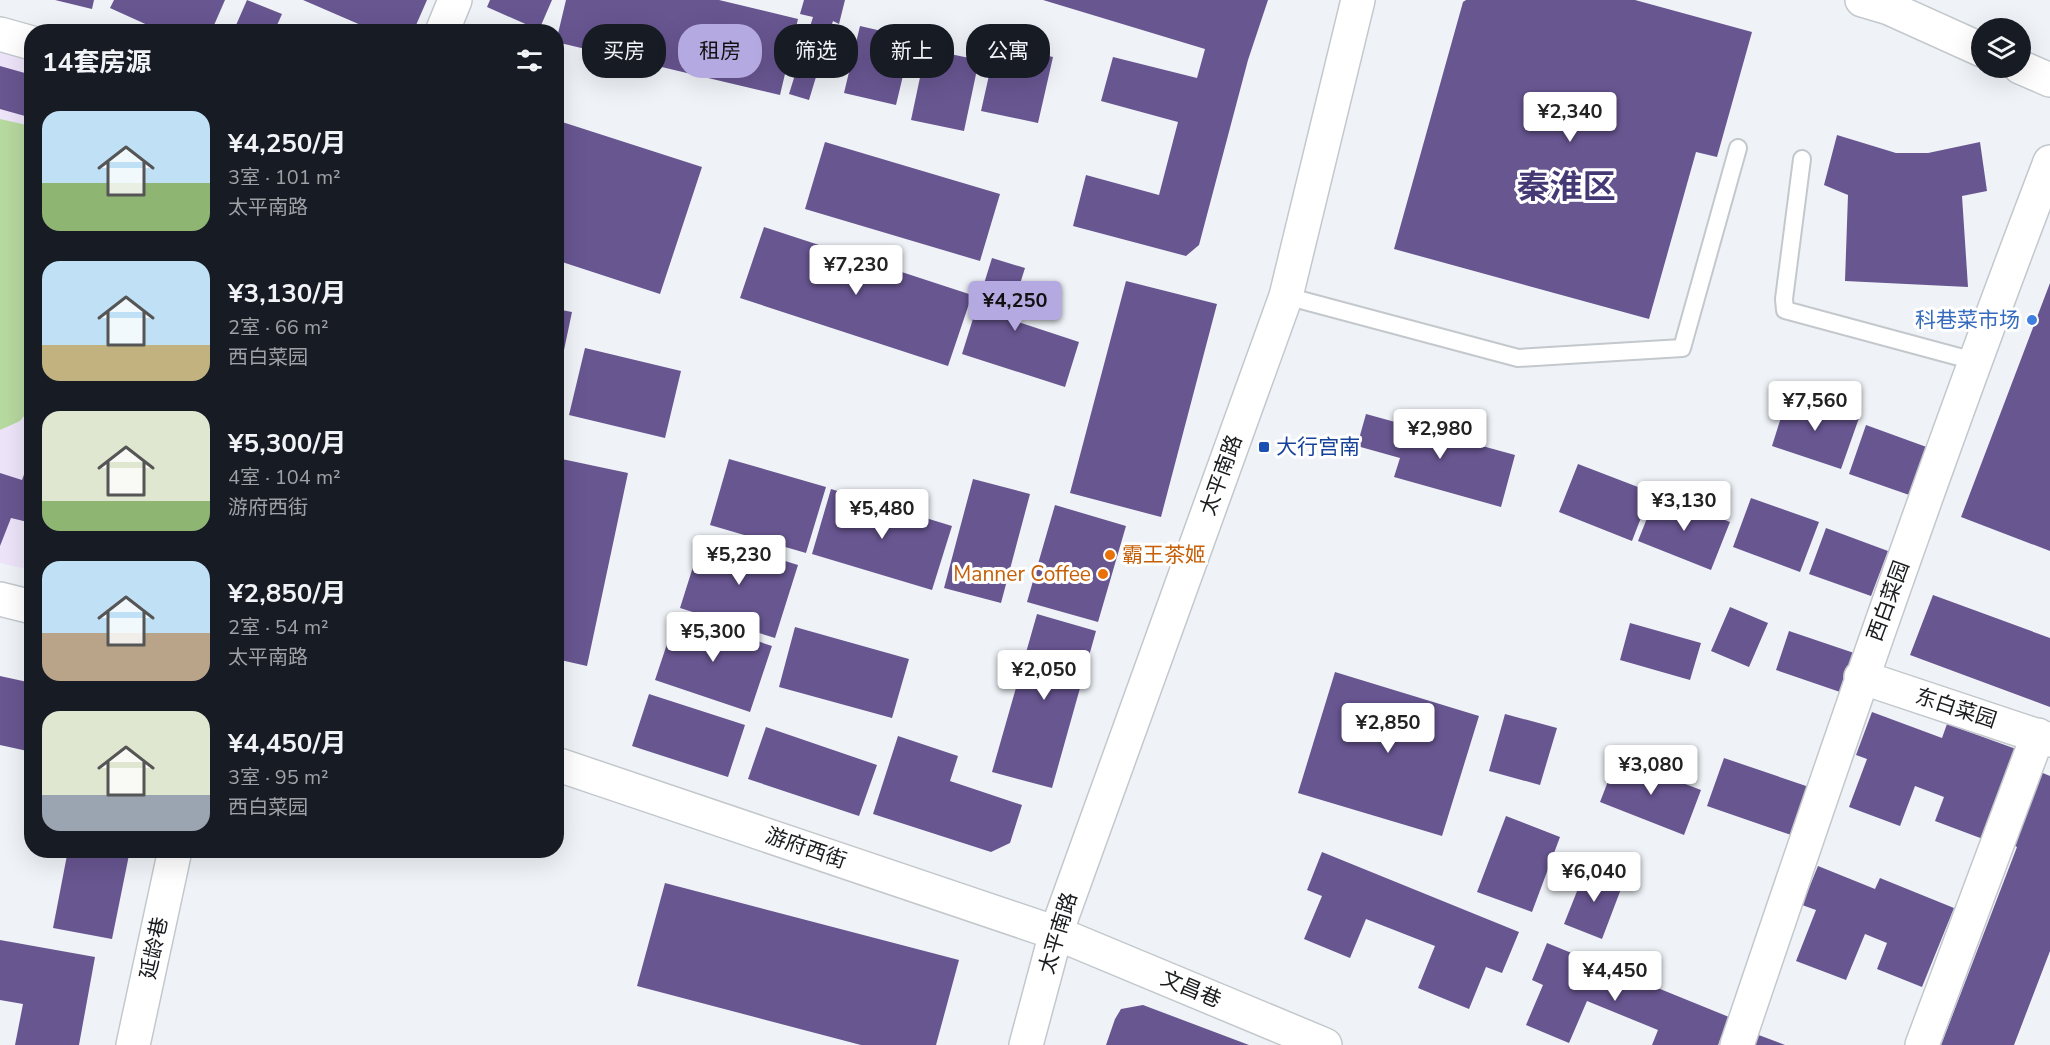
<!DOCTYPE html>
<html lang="zh">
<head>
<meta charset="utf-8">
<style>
	body { margin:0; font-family:"Nunito Sans","Noto Sans SC",sans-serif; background:#242831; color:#f1f3f6; height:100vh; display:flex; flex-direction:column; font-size:22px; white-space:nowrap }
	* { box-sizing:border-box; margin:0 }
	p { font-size:20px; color:#9ea1a6 }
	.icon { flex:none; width:33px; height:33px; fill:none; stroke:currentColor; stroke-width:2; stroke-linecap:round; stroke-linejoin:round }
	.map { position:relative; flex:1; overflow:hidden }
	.panel { position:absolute; left:24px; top:24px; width:540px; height:834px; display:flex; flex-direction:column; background:#171b24; border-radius:24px; box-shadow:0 6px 24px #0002 }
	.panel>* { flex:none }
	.top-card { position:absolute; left:582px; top:24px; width:570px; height:54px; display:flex; gap:12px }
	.buttons { position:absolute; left:1971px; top:18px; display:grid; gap:12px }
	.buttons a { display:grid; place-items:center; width:60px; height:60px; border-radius:50%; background:#171b24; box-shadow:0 6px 24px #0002; font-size:30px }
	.price { position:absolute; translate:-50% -51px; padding:0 14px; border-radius:6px; background:#fff; color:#222; font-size:20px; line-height:39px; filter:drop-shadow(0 2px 3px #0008) }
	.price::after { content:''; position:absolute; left:50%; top:36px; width:18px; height:14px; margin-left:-9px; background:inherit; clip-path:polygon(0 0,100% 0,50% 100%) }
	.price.active { background:#b5a9e1; color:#111 }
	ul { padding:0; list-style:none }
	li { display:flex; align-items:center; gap:18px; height:150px; padding:0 18px }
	li span { display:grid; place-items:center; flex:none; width:168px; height:120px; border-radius:18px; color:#555 }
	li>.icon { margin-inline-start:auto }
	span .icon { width:72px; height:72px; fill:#fffc; stroke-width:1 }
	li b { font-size:26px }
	h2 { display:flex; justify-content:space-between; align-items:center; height:72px; padding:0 18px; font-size:26px }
	.pill { padding:0 21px; border-radius:24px; background:#171b24; box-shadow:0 6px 24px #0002; font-size:21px; line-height:54px }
	.pill.active { background:#b5a9e1; color:#111 }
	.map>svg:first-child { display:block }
</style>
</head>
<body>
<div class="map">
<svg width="2050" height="1045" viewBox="0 0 2050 1045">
	<rect width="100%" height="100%" fill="#eff3f7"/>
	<path fill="#ede4f9" d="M0,47L31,54V570L0,563Z"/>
	<path fill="#b6d99f" d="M0,119L31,126L32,406L20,421L0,430Z"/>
	<path fill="#685691" d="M55,0H94L92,9Z
		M114,0H225L211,32H163L110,8Z
		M247,0L282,14L274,32H233Z
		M303,0H427L413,32H377Z
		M490,0H552L539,30L487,7Z
		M566,0H719L798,19L780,95L556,42Z
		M804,0H845L839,24L833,21L809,100L789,94L813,17L800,14Z
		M1043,0H1268L1248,60L1199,245L1186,256L1073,226L1086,175L1159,195L1178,122L1101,101L1113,57L1197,78L1205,49Z
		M1466,0H1635L1752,32L1717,157L1696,152L1649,319L1394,249L1463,2Z
		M860,26L912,38L896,105L844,93Z
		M996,44L1053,57L1038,123L981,111Z
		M926,49L979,60L964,131L911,120Z
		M0,66L32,75V118L0,109Z
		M556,120L702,167L660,294L556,260Z
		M1837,135L1896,153H1928L1980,142L1987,191L1962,196L1968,287L1845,281L1848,195L1824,185Z
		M825,142L1000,194L980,261L805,209Z
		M764,227L972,295L948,366L740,298Z
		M992,258L1025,268L1009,319L1079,342L1065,387L962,354Z
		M1126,281L1217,304L1161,517L1070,493Z
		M2050,283V551L1961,517Z
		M556,309L572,312L564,350L556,349Z
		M585,348L681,371L665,438L569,415Z
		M1788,395L1859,418L1841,469L1772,446Z
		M1366,414L1515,455L1501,507L1394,477L1400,458L1357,446Z
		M1866,425L1932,449L1915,497L1849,474Z
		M32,452V523L11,518L0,546V473L22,480Z
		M557,458L628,473L587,666L556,659Z
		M729,459L826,487L806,553L710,525Z
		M1578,464L1651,492L1632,541L1559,512Z
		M973,479L1030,494L1001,603L944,588Z
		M831,489L952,526L932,590L812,554Z
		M1657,493L1730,522L1711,570L1638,541Z
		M1751,498L1819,522L1800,572L1733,547Z
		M1055,505L1126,526L1098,622L1027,602Z
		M1826,528L1888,551L1871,596L1809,574Z
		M703,535L798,565L775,638L680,608Z
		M1933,595L2050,638V707L1910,655Z
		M1730,607L1768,623L1749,667L1711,651Z
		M677,614L772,646L750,712L655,680Z
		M1037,614L1096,631L1052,788L992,772Z
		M1630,623L1701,643L1690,680L1620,660Z
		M795,627L909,659L892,718L779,687Z
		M1789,631L1857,654L1843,693L1776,670Z
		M1335,672L1479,716L1442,836L1298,793Z
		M0,676L32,683V752L0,745Z
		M649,694L745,725L728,777L632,746Z
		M1872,712L1942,738L1947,724L2016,749L1983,839L1935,821L1944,797L1915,786L1900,826L1849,807L1867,759L1856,755Z
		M1505,714L1557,728L1540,785L1489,771Z
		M766,727L877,765L859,816L748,779Z
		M898,736L958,756L950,781L1022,805L1010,843L991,852L873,814Z
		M1617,758L1701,790L1684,835L1600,802Z
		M1724,758L1815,789L1797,837L1707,806Z
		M2038,771L2050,776V951L2014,1045H1941L2017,847L2009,843Z
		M1506,816L1560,837L1532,912L1477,892Z
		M68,850H130L112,939L53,928Z
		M1322,852L1519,932L1502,973L1486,967L1469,1009L1418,988L1435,946L1366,919L1350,958L1304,939L1322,896L1307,890Z
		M1587,866L1624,881L1602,939L1564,924Z
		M1818,866L1875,889L1880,878L1954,908L1922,987L1877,969L1887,943L1865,934L1846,980L1796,961L1816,910L1802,905Z
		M665,883L959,960L936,1045H861L637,986Z
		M0,940L95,957L79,1045H15L23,1004L0,1000Z
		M1547,943L1729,1017L1718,1045H1652L1658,1030L1587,1001L1569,1043L1526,1025L1543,985L1532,980Z
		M1143,1005L1249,1045H1106L1115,1019L1121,1009Z
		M1756,1034L1785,1045H1752Z"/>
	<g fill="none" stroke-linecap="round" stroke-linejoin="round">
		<defs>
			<path id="lane" d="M1802,159L1784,299L1785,310L1974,361
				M1286,296L1518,358L1682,348L1738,148"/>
			<path id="street" d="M1862,0L1889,8L1982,50
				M442,32L455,0
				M0,34L32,43
				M2020,67L2050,80
				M0,599L32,607
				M1861,677L2050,740
				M556,764L1056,933L1325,1045
				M133,1045L175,850
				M1737,1045C1837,749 1938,454 2050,162
				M1922,1045L2038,735"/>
			<path id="secondary" d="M1026,1045L1056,933L1286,296L1358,0"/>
		</defs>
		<use href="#lane" stroke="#c3c8cc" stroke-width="20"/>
		<use href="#street" stroke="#c3c8cc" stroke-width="36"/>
		<use href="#secondary" stroke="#c3c8cc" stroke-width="36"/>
		<use href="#lane" stroke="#fff" stroke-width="16"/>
		<use href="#street" stroke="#fff" stroke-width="33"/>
		<use href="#secondary" stroke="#fff" stroke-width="33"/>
	</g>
	<circle fill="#3f7fe0" stroke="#fff" stroke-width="2" cx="2032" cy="320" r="6"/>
	<rect fill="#1a4fb4" stroke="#fff" stroke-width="2" x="1258" y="441" width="12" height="12" rx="3"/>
	<g fill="#e8710a" stroke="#fff" stroke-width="2">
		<circle cx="1110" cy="555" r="6"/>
		<circle cx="1103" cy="574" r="6"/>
	</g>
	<g text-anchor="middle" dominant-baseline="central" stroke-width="6" stroke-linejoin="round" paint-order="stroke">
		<g font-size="21" fill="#366cbe" stroke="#fff" text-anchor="end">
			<text x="2020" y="320">科巷菜市场</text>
		</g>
		<g font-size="21" fill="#164399" stroke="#fff" text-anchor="start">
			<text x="1276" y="447">大行宫南</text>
		</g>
		<g font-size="21" fill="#1b1c1e" stroke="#fff">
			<text transform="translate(1221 475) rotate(-70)">太平南路</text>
			<text transform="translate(1888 601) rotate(-70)">西白菜园</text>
			<text transform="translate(1956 708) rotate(18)">东白菜园</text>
			<text transform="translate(806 848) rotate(19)">游府西街</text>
			<text transform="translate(1058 933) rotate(-73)">太平南路</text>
			<text transform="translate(154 948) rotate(-78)">延龄巷</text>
			<text transform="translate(1191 989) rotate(23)">文昌巷</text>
		</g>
		<g font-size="21" fill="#c56008" stroke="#fff" text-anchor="start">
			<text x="1122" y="555">霸王茶姬</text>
			<text x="1091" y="574" text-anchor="end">Manner Coffee</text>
		</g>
		<g font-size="33" font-weight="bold" fill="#453975" stroke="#fff">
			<text x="1566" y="187">秦淮区</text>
		</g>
	</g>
</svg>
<div class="buttons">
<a><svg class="icon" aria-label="layers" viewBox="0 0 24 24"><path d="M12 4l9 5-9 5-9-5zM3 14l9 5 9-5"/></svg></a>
</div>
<b class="price" style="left:1570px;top:143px">¥2,340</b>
<b class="price" style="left:856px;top:296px">¥7,230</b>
<b class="price active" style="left:1015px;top:332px">¥4,250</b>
<b class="price" style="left:1815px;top:432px">¥7,560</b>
<b class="price" style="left:1440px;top:460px">¥2,980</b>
<b class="price" style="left:1684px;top:532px">¥3,130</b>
<b class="price" style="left:882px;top:540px">¥5,480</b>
<b class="price" style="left:739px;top:586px">¥5,230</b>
<b class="price" style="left:713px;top:663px">¥5,300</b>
<b class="price" style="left:1044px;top:701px">¥2,050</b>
<b class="price" style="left:1388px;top:754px">¥2,850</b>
<b class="price" style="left:1651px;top:796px">¥3,080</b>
<b class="price" style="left:1594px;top:903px">¥6,040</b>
<b class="price" style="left:1615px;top:1002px">¥4,450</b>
<div class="top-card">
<a class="pill">买房</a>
<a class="pill active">租房</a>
<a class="pill">筛选</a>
<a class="pill">新上</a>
<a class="pill">公寓</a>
</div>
<section class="panel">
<h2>14套房源<svg class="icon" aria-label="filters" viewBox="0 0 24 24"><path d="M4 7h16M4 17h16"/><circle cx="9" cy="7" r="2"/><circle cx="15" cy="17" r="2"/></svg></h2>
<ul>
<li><span style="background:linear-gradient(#bfe0f5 60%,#8fb573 0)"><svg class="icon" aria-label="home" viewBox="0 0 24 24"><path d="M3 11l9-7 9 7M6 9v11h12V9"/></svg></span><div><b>¥4,250/月</b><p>3室 · 101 m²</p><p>太平南路</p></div></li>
<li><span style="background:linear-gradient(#bfe0f5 70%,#c2b280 0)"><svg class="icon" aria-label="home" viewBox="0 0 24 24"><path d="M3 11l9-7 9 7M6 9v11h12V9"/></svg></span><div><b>¥3,130/月</b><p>2室 · 66 m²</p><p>西白菜园</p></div></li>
<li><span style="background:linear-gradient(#dfe7d0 75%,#8fb573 0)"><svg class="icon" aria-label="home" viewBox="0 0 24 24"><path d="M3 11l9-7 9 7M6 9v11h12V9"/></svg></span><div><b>¥5,300/月</b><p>4室 · 104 m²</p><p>游府西街</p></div></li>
<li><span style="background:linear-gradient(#bfe0f5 60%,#b9a48a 0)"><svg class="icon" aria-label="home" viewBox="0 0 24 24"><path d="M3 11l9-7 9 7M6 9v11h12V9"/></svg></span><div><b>¥2,850/月</b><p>2室 · 54 m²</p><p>太平南路</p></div></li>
<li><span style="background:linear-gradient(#dfe7d0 70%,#9aa5b1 0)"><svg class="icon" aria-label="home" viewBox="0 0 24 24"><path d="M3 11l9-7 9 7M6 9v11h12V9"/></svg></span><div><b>¥4,450/月</b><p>3室 · 95 m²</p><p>西白菜园</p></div></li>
</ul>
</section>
</div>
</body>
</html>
